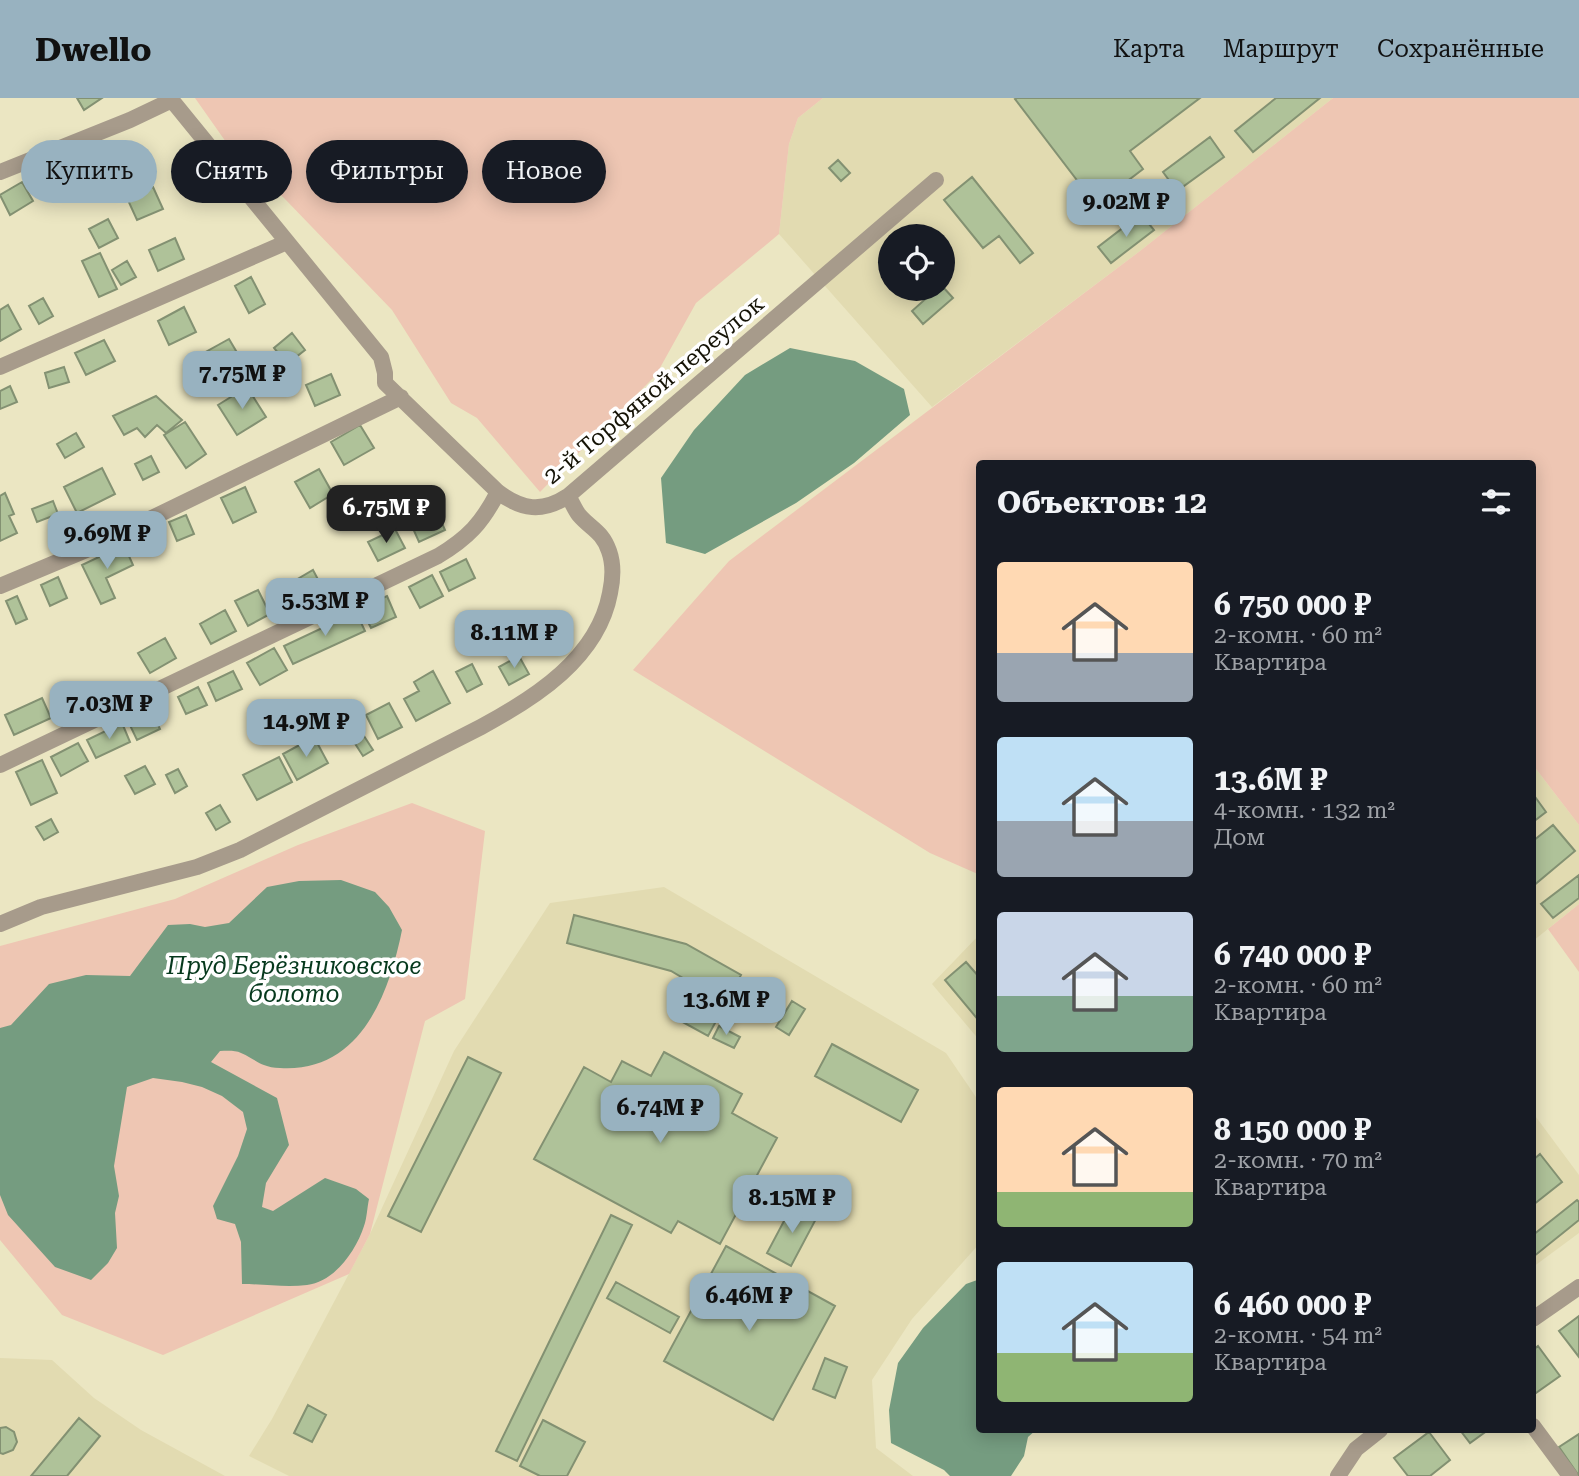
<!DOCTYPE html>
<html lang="ru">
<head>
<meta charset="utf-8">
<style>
	body { margin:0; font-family:"Roboto Serif",serif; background:#20242c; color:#f1f3f6; height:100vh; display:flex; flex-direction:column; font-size:26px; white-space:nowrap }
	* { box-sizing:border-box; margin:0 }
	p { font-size:23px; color:#9ea1a6 }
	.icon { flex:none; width:38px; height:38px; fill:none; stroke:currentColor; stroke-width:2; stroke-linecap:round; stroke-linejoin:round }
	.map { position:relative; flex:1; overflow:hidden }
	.details { position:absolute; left:976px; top:362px; width:560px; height:973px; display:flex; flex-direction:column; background:#171b24; border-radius:7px; box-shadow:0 4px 18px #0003 }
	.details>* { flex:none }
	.top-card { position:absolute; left:21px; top:42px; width:665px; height:63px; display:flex; gap:14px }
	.fabs { position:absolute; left:878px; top:126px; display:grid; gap:14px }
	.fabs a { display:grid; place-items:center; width:77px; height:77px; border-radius:50%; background:#171b24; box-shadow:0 4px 18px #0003; font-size:35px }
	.price { position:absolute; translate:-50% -60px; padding:0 16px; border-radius:14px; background:#98b2c0; color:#111; font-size:23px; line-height:46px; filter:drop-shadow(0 2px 4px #0008) }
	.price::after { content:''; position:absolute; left:50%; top:42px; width:21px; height:16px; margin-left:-10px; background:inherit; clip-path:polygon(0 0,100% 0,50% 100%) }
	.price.active { background:#222; color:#fff }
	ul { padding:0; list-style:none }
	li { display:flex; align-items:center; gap:21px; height:175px; padding:0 21px }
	li span { display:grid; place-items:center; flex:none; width:196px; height:140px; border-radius:7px; color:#555 }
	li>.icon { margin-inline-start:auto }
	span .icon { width:84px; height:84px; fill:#fffc; stroke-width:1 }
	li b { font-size:30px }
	h2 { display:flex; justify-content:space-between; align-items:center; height:84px; padding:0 21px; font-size:30px }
	.tag { padding:0 24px; border-radius:32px; background:#171b24; box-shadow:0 4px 18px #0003; font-size:24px; line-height:63px }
	.tag.active { background:#98b2c0; color:#111 }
	header { display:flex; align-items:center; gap:42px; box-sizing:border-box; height:98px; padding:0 35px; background:#98b2c0; color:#111 }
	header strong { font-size:33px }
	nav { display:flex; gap:38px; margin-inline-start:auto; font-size:24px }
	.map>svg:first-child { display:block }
</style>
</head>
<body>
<header>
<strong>Dwello</strong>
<nav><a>Карта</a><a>Маршрут</a><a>Сохранённые</a></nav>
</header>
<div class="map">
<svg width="1579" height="1378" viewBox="0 0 1579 1378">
	<rect width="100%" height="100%" fill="#ebe6c2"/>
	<path fill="#e2dbb1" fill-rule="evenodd" d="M823,0H1333L1140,153L932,309L779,136L789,46L798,20ZM891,138H943V191H891Z
		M1533,667L1579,727V806L1533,843Z
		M664,789L946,955L980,1005V1145L912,1221L872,1282L876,1350L913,1378H289L249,1358L272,1321L370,1136L454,953L550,805Z
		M980,836V943L932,886Z
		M1533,1015L1579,1077V1135L1533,1169Z
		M0,1260L52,1262L94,1300L141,1332L225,1378H0Z"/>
	<path fill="#eec6b3" d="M195,0H823L798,20L789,46L779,136L696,205L656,277L540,394L477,320L451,305L392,212L284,100L233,54Z
		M1333,0H1579V727L1533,667V366H980V777L930,755L633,572L729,463L1140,153Z
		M412,705L485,733L465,901L425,923L370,1136L349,1176L163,1257L62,1217L0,1142V848L175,801L298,747Z
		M1579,806V874L1548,831Z"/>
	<path fill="#759c80" d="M790,250L855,263L904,291L910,317L854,365L796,405L705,456L666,445L661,380L694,332L745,277Z
		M341,782L375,794L389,809L402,832C389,897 360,975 280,970C260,969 257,962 241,955C235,952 226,953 220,953L211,964L277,1000L289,1047L266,1085L262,1109L273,1113L325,1080L356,1091L369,1101C367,1110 367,1120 364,1128C356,1153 334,1184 307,1187C286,1190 264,1186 242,1186L241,1144L235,1126L217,1121L213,1108L238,1058L247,1031L243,1014L222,998L202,989L182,984L153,980L127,989L114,1068L119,1098L115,1115L117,1150L108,1165L91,1182L55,1169L8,1117L0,1097V930L11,927L49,886L86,877L130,878L168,827L190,826L205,829L229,825L267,789L299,783Z
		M980,1181V1332H1036L1028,1339L1024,1358L1011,1378H950L944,1372L891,1345L889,1312L898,1265L923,1230L966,1186Z"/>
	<path fill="#afc299" stroke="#839172" stroke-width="2" d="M77,0H102L84,12Z
		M1017,0H1200L1130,53L1143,71L1096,107L1015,1Z
		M1276,0H1320L1253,54L1235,33Z
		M1210,39L1224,59L1177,93L1163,74Z
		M112,48L122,72L90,85L80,61Z
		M838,62L850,75L841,83L829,70Z
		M972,79L1033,155L1020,165L999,138L983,150L944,102Z
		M22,84L33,103L10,117L0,97Z
		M153,89L163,111L137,122L127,100Z
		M1141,116L1154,132L1111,165L1098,149Z
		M108,121L118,140L99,150L89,131Z
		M175,140L184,161L158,173L149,152Z
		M100,155L117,191L99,199L82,163Z
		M127,163L136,179L121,187L112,172Z
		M251,179L265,206L249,215L235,188Z
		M943,189L953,200L923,226L912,213L930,197L925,191H943Z
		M43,200L53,218L39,226L29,208Z
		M8,207L21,231L0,243V212Z
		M184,209L196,234L169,247L158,223Z
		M292,235L305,252L287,266L274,250Z
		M229,241L239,258L222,268L230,281L204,296L186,265Z
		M104,242L115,263L86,277L75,255Z
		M64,269L69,284L49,290L45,275Z
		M331,276L340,297L315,308L306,287Z
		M10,288L17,304L0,311V293Z
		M247,289L266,319L237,337L218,307Z
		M156,298L182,322L166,335L157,327L145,339L137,330L124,337L113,318Z
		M185,324L206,356L186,370L164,337Z
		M360,327L374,350L344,367L331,344Z
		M76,335L84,349L65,360L57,346Z
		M151,358L159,374L143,382L135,366Z
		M102,370L115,396L77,415L64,389Z
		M319,371L333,396L310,410L295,384Z
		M245,389L256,414L233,425L221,400Z
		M5,395L14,416L9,418L17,435L0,443V398Z
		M53,403L58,416L37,424L32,411Z
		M437,414L445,432L419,444L411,426Z
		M186,417L194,436L177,443L169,424Z
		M395,431L405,450L378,463L368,444Z
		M124,447L133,467L106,480L115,500L101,506L82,467Z
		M466,461L475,480L449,493L440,474Z
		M313,472L322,489L298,502L289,486Z
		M432,477L443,498L420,510L409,489Z
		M58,479L67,500L50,508L41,487Z
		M258,492L270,516L248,528L235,503Z
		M17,498L27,521L16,526L6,503Z
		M387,498L396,519L371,530L361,510Z
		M225,512L236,533L211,546L200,526Z
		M356,514L365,533L293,566L284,548Z
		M165,540L176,560L150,575L138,555Z
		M274,550L287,572L260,587L247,565Z
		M519,558L529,576L509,587L499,569Z
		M472,566L482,586L467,594L456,574Z
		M233,573L242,591L216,603L208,585Z
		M433,573L450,605L416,623L404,601L419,593L414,584Z
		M198,589L207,607L186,616L178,599Z
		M81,591L86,605L68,611L63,598Z
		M42,600L51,620L14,637L5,617Z
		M389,605L402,629L378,641L366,617Z
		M150,610L160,631L137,642L127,621Z
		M122,625L130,644L96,660L87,642Z
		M364,638L373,652L363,658L354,644Z
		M314,639L328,665L297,682L283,656Z
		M78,645L88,663L61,678L51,659Z
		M279,659L292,684L257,702L243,677Z
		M42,662L57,695L31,707L16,674Z
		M145,668L155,686L135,696L125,678Z
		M178,671L187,688L175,695L166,677Z
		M1533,696L1546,714L1533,724Z
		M220,707L230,724L216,732L206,715Z
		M51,721L58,734L44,742L36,729Z
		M1553,727L1575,753L1533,788V743Z
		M1579,777V800L1553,820L1541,806Z
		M574,817L686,846L741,877L708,938L679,922L698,889L671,873L567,845Z
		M966,864L980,880V924L945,882Z
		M792,903L805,911L789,937L776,929Z
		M719,928L740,939L734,950L713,940Z
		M832,946L918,992L901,1024L815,978Z
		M664,954L742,996L732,1015L777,1040L720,1146L678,1123L671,1135L534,1061L584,969L611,984L622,963L651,978Z
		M468,959L501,975L421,1134L388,1118Z
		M1540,1056L1562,1084L1533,1107V1062Z
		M1577,1102L1579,1104V1122L1533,1159V1137Z
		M793,1106L817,1119L791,1168L767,1155Z
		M611,1117L632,1127L517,1363L496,1353Z
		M726,1148L835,1208L773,1322L664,1263Z
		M616,1184L679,1219L670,1235L607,1200Z
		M1579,1218V1259L1559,1233Z
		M1538,1248L1560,1278L1533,1297V1252Z
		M825,1260L847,1269L835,1300L813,1291Z
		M308,1307L326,1317L312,1344L294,1335Z
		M79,1320L100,1338L67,1378H31Z
		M543,1322L585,1344L567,1378H540L520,1368Z
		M6,1329L14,1334L17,1344L13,1352L3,1356L0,1355V1330Z
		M1460,1332H1488L1470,1345Z
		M1429,1334L1450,1362L1430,1378H1408L1394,1360Z
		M1579,1336V1378L1559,1349Z"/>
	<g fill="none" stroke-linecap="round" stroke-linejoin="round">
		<path stroke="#a79b8b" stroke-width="16" d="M170,0L381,259L385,275V285L498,394C522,412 542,415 568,398L936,82
			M0,74L130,22L172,2
			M0,269L287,144
			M0,488L86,452L401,299
			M0,667L438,458C468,440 482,425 498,394
			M0,826L41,809L197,769L240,752L481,629C535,600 598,560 610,495C613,481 614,467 609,453C602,433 591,431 579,417C575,412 572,404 568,398
			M1533,1221L1579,1189
			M1533,1328L1570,1378
			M1338,1378L1356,1351L1380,1332"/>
	</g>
	<g text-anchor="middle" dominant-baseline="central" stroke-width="7" stroke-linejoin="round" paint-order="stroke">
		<g font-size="23" fill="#151306" stroke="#fff">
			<text transform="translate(654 292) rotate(-40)">2-й Торфяной переулок</text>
		</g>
		<g font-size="24" font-style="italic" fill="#06391d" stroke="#fff">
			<text x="294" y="868">Пруд Берёзниковское<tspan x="294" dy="28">болото</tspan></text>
		</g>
	</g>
</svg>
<div class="fabs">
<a><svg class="icon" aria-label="locate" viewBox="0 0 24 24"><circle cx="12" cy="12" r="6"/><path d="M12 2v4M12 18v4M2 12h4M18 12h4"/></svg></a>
</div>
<b class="price" style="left:1126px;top:141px">9.02M ₽</b>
<b class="price" style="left:242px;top:313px">7.75M ₽</b>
<b class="price active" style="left:386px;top:447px">6.75M ₽</b>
<b class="price" style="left:107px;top:473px">9.69M ₽</b>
<b class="price" style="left:325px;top:540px">5.53M ₽</b>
<b class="price" style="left:514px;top:572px">8.11M ₽</b>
<b class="price" style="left:109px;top:643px">7.03M ₽</b>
<b class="price" style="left:306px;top:661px">14.9M ₽</b>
<b class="price" style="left:726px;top:939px">13.6M ₽</b>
<b class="price" style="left:660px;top:1047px">6.74M ₽</b>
<b class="price" style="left:792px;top:1137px">8.15M ₽</b>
<b class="price" style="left:749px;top:1235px">6.46M ₽</b>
<div class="top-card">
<a class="tag active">Купить</a>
<a class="tag">Снять</a>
<a class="tag">Фильтры</a>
<a class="tag">Новое</a>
</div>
<section class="details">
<h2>Объектов: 12<svg class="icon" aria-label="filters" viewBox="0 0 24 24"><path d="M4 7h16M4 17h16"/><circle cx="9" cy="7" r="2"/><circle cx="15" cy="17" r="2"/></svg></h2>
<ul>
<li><span style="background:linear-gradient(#ffd9b3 65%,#9aa5b1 0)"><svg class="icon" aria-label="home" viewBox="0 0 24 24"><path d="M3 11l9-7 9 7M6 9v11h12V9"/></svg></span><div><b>6 750 000 ₽</b><p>2-комн. · 60 m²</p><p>Квартира</p></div></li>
<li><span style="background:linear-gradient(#bfe0f5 60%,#9aa5b1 0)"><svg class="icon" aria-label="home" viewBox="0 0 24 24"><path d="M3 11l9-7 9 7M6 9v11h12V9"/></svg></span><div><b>13.6M ₽</b><p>4-комн. · 132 m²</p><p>Дом</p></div></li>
<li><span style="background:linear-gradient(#c9d6e8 60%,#7fa58c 0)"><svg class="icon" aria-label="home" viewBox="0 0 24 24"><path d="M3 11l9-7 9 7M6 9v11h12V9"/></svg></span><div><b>6 740 000 ₽</b><p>2-комн. · 60 m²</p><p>Квартира</p></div></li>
<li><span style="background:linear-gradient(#ffd9b3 75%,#8fb573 0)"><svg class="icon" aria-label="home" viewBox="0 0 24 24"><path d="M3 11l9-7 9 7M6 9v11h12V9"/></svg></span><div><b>8 150 000 ₽</b><p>2-комн. · 70 m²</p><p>Квартира</p></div></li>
<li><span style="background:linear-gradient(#bfe0f5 65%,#8fb573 0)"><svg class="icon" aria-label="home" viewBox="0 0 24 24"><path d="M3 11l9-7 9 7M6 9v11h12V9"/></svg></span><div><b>6 460 000 ₽</b><p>2-комн. · 54 m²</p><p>Квартира</p></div></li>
</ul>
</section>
</div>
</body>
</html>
